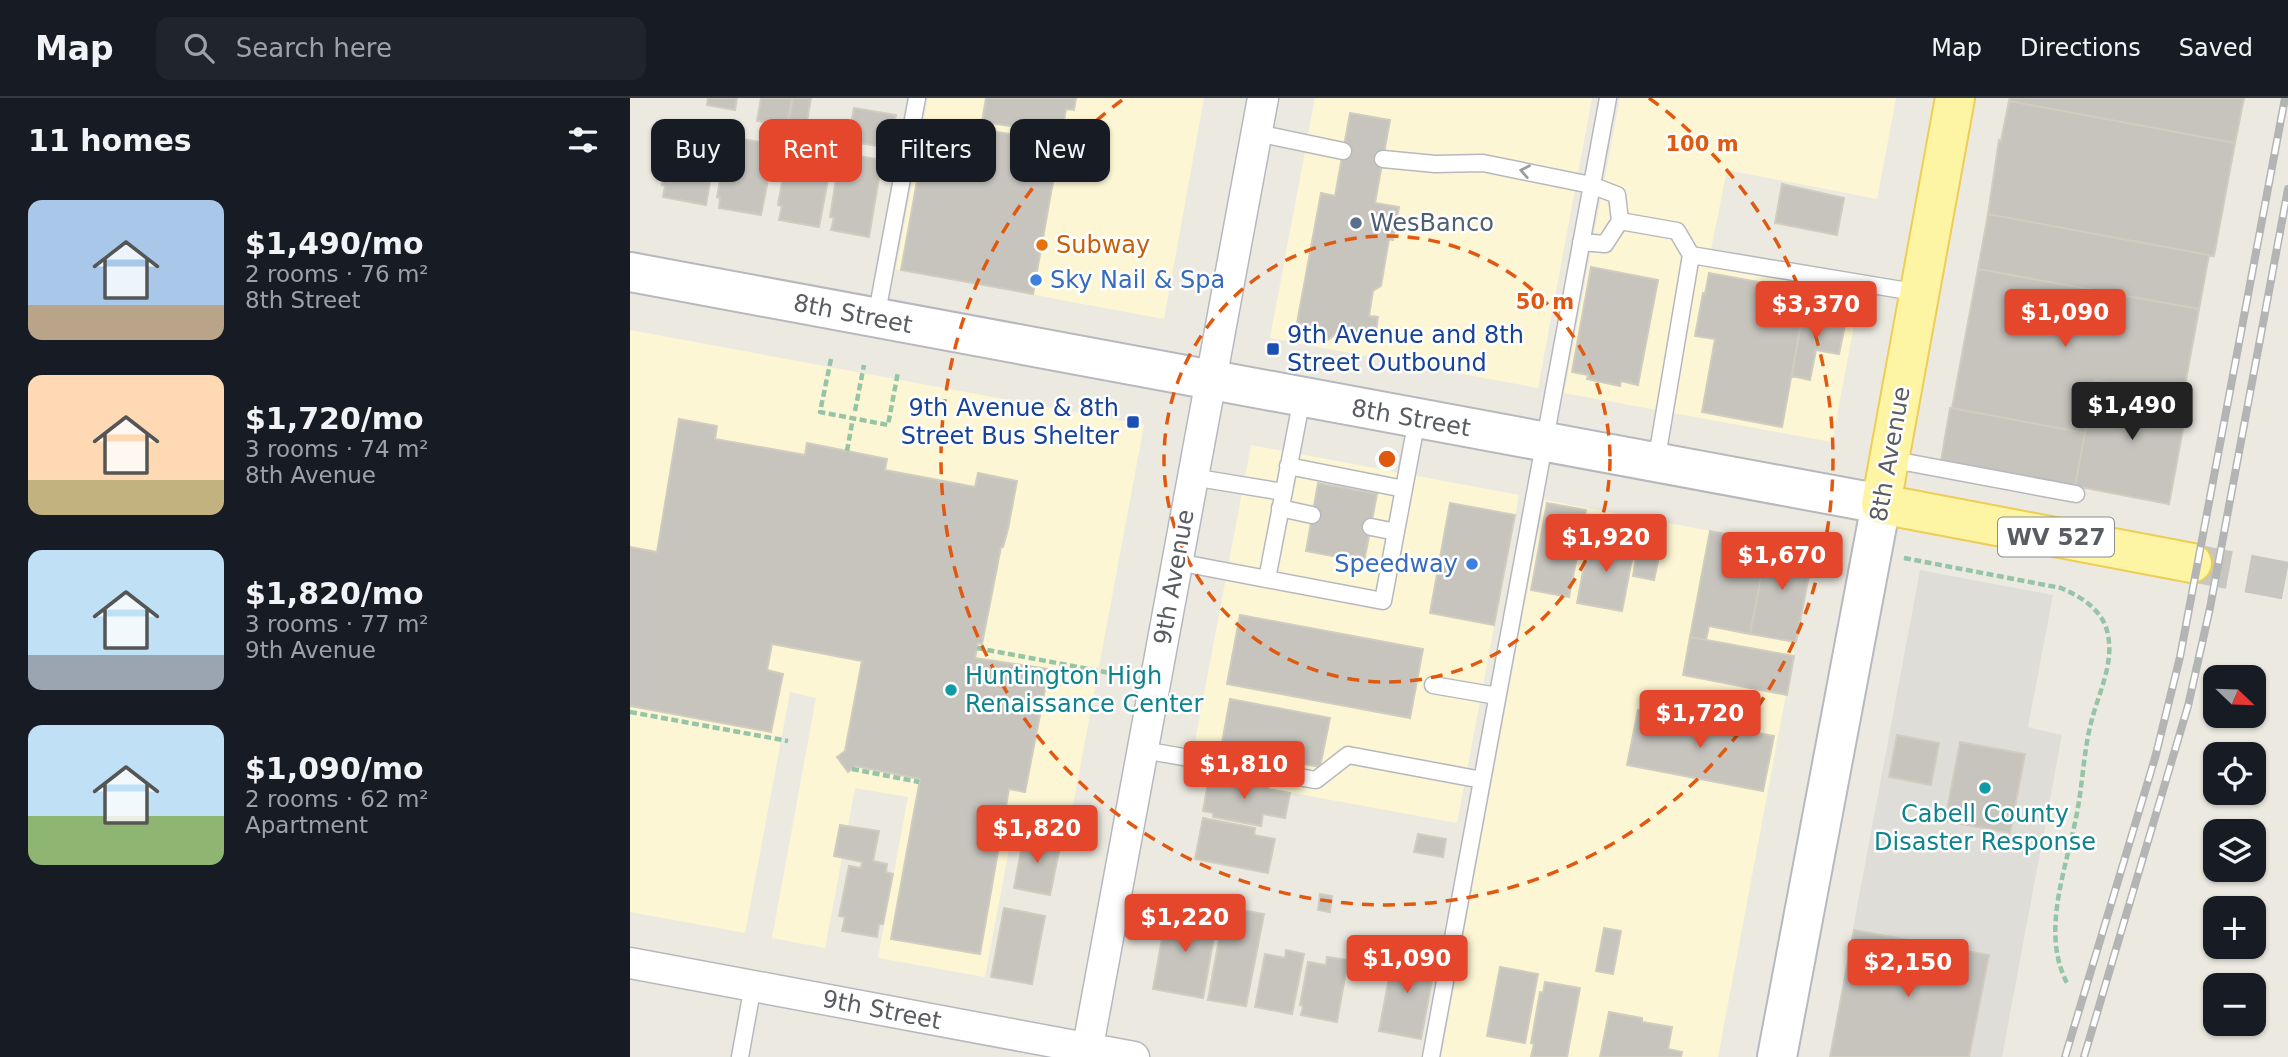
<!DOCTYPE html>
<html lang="en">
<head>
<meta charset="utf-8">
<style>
	body { margin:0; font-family:"DejaVu Sans",sans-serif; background:#20242c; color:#f1f3f6; height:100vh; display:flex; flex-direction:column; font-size:26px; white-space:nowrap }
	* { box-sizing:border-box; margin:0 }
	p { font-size:23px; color:#9ea1a6 }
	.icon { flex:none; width:38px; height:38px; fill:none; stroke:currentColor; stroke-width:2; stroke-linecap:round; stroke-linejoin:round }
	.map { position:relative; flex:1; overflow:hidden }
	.sheet { display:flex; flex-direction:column; background:#171b24; width:630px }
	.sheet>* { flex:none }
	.banner { position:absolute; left:21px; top:21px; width:665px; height:63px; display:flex; gap:14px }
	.needle { width:46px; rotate:113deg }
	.controls { position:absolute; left:1573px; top:567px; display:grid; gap:14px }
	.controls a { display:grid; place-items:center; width:63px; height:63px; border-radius:14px; background:#171b24; box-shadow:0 2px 5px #0004; font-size:35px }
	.price { position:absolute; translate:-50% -60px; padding:0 16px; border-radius:7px; background:#e5472c; color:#fff; font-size:23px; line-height:46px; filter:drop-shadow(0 2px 4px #0008) }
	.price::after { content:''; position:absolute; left:50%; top:42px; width:21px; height:16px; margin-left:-10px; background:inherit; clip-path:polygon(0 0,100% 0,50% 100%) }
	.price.on { background:#222; color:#fff }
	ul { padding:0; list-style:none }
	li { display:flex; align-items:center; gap:21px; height:175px; padding:0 28px }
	li span { display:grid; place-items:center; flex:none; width:196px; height:140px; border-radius:14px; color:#555 }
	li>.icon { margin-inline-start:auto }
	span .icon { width:84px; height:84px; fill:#fffc; stroke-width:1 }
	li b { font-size:30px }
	h2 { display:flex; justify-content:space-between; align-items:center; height:84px; padding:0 28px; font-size:30px }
	.chip { padding:0 24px; border-radius:14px; background:#171b24; box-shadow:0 2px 5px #0004; font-size:24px; line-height:63px }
	.chip.on { background:#e5472c; color:#fff }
	header { display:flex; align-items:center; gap:42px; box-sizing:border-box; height:98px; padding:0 35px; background:#171b24; border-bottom:2px solid #363941 }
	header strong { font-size:33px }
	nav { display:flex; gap:38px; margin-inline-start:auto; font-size:24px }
	.search { width:490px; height:63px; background:#20242c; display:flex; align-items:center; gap:18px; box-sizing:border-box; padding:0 24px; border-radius:14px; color:#9ea1a6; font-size:26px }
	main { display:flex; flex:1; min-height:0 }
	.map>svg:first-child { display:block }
</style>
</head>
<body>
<header>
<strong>Map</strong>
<div class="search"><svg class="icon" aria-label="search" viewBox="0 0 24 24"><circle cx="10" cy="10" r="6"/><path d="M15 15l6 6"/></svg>Search here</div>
<nav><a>Map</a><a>Directions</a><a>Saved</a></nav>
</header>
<main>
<section class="sheet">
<h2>11 homes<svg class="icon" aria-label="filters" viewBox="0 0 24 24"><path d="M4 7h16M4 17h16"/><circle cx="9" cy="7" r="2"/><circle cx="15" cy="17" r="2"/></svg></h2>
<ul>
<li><span style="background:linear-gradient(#a9c7e8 75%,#b9a48a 0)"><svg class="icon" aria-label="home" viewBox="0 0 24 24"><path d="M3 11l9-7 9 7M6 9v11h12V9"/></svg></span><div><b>$1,490/mo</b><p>2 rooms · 76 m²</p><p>8th Street</p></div></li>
<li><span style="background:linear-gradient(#ffd9b3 75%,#c2b280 0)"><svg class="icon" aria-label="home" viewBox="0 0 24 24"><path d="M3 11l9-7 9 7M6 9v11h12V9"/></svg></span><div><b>$1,720/mo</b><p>3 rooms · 74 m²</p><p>8th Avenue</p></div></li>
<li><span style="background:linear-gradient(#bfe0f5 75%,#9aa5b1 0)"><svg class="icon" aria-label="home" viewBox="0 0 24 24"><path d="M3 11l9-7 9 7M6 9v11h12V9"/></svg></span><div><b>$1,820/mo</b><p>3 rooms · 77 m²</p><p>9th Avenue</p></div></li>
<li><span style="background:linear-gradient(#bfe0f5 65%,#8fb573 0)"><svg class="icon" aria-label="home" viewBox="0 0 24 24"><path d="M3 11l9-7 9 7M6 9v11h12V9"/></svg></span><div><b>$1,090/mo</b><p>2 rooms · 62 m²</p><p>Apartment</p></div></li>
</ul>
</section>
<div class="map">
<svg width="1658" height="959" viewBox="0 0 1658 959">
	<rect width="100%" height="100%" fill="#eceae0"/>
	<path fill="#fdf6d4" d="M298,0H574L534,221L266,171Z
		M685,0H962L908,290L640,240Z
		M990,0H1266L1247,101L1097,72L1080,156L1232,185L1202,344L934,295Z
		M0,232L514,327L439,729L385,719L355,879L248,860L278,699L225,690L195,850L142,840L186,600L160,594L115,835L0,814Z
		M621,347L889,397L827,725L559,676Z
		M914,402L1183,452L1088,959H811Z"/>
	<path fill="#dfddd8" d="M1290,472L1423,497L1398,629L1432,637L1372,959H1199Z"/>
	<path fill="#c6c4bd" stroke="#d0ccbf" stroke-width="2" d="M78,0H107L105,12L77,7Z
		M131,0H162L157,28L127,23Z
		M163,0H181L176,29L158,26Z
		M356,0H446L444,12L436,11L403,196L271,172L298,22L385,37L387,29L352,24Z
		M1380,0H1614L1605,45L1379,3Z
		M1379,3L1605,45L1584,158L1358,116L1369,42L1371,43Z
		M224,10L266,17L259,50L218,43Z
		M720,15L760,22L745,105L769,109L763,142L759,141L751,188L743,193L739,218L748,219L745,239L710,233L696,243L686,228L667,225L691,95L705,98Z
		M68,33L81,35L79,42L87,43L76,107L33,99L35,88L32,87L41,35L67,40Z
		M98,38L145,47L131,117L89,110L90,100L87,99Z
		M158,49L190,54L188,63L201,66L189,129L149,122L152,108L148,107Z
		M223,57L252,62L239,139L201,132L204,120L200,119L208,68L221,70Z
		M1152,86L1214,100L1207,137L1145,125Z
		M1358,116L1579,157L1569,211L1348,171Z
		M961,169L1028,182L1008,287L991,283L990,288L957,281L958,277L942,274Z
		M1348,171L1569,211L1553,298L1465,282L1455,335L1322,310Z
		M1079,175L1171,192L1166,212L1173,214L1152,329L1072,314L1085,241L1065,238L1073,195L1075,196Z
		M1173,214L1216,222L1209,256L1186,252L1180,282L1162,278Z
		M1465,282L1559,299L1539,406L1445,388Z
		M1320,310L1455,335L1445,388L1311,363Z
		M49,321L87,328L85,341L175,357L177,345L257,361L255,372L345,389L348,375L387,383L378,431L373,449H371L352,546L348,545L345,560L419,571L395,694L379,691L350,856L261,841L290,681L225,668L218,674L207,659L215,653L232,563L142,546L137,572L153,576L141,634L0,608V449L27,454Z
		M688,385L747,396L734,464L676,453Z
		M820,405L885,417L864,527L800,515Z
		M917,405L956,412L939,499L901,492Z
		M979,417L1036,426L1024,482L1003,478L1009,442L976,435Z
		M1080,433L1138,444L1120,536L1079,528L1076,542L1060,539Z
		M963,438L1001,445L999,454L1003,456L992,513L947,505L958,447H961Z
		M1138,444L1184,452L1166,544L1120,536Z
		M610,517L793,551L780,620L597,586Z
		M1060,539L1164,558L1157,597L1053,577Z
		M600,601L700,620L690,669L591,650Z
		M1008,612L1144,638L1133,693L997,667Z
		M1267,637L1309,645L1301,687L1259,679Z
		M1330,644L1395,656L1380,735L1315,723Z
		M590,679L639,688L638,691L660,695L655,720L633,716L631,728L583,719V715L573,713L579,680L590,682Z
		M573,720L625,730L624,737L645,741L638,775L565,761Z
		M210,727L249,733L243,763L257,766L256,774L263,776L253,826H249L247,839L212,833L215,819L209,818L219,768L231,770L232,764L204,758Z
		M788,736L816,741L813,759L784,754Z
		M394,737L431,744L420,797L384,790Z
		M690,796L702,798L700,814L688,812Z
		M595,809L634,816L616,908L578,902Z
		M374,810L415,818L402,886L361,879Z
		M537,813L587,822L573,900L523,891Z
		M974,830L991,833L983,876L966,873Z
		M1224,832L1359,857L1339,959H1200Z
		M656,852L674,856L662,916L625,909L635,856L655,860Z
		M764,853L806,861L791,941L749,933Z
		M697,859L718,862L707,924L671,917L673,908L670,907L678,864L696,867Z
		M870,869L908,876L895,945L857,938Z
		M915,884L950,890L937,959H901L904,946L901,945L910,894L913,895Z
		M979,914L1012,920V924L1042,929L1038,951L1052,954L1051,959H970Z"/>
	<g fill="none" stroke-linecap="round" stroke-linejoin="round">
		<path stroke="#c7c6c0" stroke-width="38" stroke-dasharray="38 19" stroke-linecap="butt" d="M1562,465L1658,483"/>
		<defs>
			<path id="service" d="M627,35L713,53
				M753,61L805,66L853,65L961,87L987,97L990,123L1047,133L1061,157
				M951,144L975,146L990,123
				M246,220L287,0
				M1259,361L1446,396
				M1026,365L1061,157L1290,195
				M658,368L774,391
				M562,379L653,394
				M650,410L682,417
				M741,429L766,434
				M547,464L753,503L787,321
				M637,481L672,300
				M803,587L867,598
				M513,652L686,682L718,657L852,682
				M110,959L123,887
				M801,959L978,0"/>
			<path id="minor" d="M0,865L504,959
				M456,959L633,0"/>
			<path id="tertiary" d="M0,174L1251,406"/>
			<path id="secondary" d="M1147,959L1251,406"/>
			<path id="primary" d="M1325,0L1251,406L1562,465"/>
		</defs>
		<use href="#service" stroke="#b6b8bd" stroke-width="19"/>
		<use href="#minor" stroke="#b6b8bd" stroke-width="33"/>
		<use href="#tertiary" stroke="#b6b8bd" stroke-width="42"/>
		<use href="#secondary" stroke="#b6b9bf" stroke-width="42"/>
		<use href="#primary" stroke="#eecd57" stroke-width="42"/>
		<path stroke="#96c4a6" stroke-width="4.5" stroke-dasharray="7 3.5" stroke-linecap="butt" d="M201,261L190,314L258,327L268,274
			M225,313L234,267
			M217,353L223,320
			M1274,460L1431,490C1452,499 1474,513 1478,537C1484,567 1468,596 1461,625C1454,652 1453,681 1448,709C1439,765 1409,831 1437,885
			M347,550L480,575
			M0,614L158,643
			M222,671L289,684"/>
		<use href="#service" stroke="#fff" stroke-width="16"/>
		<use href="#minor" stroke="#fff" stroke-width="30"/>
		<use href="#tertiary" stroke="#fff" stroke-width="38"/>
		<use href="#secondary" stroke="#fff" stroke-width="38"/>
		<use href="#primary" stroke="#fdf5a3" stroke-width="38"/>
		<defs>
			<path id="rail" d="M1435,959L1525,660L1550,559L1655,0
				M1454,959L1558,608L1580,510L1658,91"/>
		</defs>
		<use href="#rail" stroke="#b3b4b4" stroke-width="8"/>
		<use href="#rail" stroke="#fff" stroke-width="5" stroke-dasharray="16" stroke-linecap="butt"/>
	</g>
	<defs><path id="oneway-chevron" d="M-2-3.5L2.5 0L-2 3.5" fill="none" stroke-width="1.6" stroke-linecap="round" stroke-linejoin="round" transform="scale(1.75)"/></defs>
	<use stroke="#9b9da0" href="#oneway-chevron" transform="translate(895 73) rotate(-169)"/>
	<g fill="none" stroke="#e15910" stroke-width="3.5" stroke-dasharray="12 9">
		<circle cx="757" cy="361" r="223"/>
		<path d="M1019 0A446 446 0 1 1 495 0"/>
	</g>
	<circle fill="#5c6f8a" stroke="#fff" stroke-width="2.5" cx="726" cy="125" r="7"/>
	<circle fill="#e8710a" stroke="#fff" stroke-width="2.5" cx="412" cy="147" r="7"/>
	<g fill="#3f7fe0" stroke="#fff" stroke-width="2.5">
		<circle cx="406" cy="182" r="7"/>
		<circle cx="842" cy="466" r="7"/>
	</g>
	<g fill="#1a4fb4" stroke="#fff" stroke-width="2.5">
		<rect x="636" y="244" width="14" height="14" rx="3.5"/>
		<rect x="496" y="317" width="14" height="14" rx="3.5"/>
	</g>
	<g fill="#0f9aa8" stroke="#fff" stroke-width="2.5">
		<circle cx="321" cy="592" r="7"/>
		<circle cx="1355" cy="690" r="7"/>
	</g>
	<g text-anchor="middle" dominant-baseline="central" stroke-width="5" stroke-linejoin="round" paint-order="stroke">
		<rect fill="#fff" stroke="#8b8d90" stroke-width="2" x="1368" y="419.5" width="116" height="39" rx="5"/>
		<g font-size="23" font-weight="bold" fill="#595c61">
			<text x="1426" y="439">WV 527</text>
		</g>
		<g font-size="24" fill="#4e5e75" stroke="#fff" text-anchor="start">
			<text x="740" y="125">WesBanco</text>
		</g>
		<g font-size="24" fill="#c56008" stroke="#fff" text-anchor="start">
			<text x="426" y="147">Subway</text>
		</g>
		<g font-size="24" fill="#366cbe" stroke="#fff" text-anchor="start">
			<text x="420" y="182">Sky Nail &amp; Spa</text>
			<text x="828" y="466" text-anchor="end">Speedway</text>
		</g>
		<g font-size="24" fill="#595c61" stroke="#fff">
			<text transform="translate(223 216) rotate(11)">8th Street</text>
			<text transform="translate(781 320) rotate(10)">8th Street</text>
			<text transform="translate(1260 356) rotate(-80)">8th Avenue</text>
			<text transform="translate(544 479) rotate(-80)">9th Avenue</text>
			<text transform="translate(252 912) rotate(11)">9th Street</text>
		</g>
		<g font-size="24" fill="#164399" stroke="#fff" text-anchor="start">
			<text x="657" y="237">9th Avenue and 8th<tspan x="657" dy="28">Street Outbound</tspan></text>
			<text x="489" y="310" text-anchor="end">9th Avenue &amp; 8th<tspan x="489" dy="28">Street Bus Shelter</tspan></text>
		</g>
		<g font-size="24" fill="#0d838f" stroke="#fff" text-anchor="start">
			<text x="335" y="578">Huntington High<tspan x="335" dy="28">Renaissance Center</tspan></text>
			<text x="1355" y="716" text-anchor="middle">Cabell County<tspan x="1355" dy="28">Disaster Response</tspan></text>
		</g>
	</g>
	<circle cx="757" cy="361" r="10" fill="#e15910" stroke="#fff" stroke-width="3.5"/>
	<g font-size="21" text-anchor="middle" font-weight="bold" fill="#e15910" stroke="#fff" stroke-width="5" stroke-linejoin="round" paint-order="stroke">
		<text x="1072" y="53">100 m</text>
		<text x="915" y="211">50 m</text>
	</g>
</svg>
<div class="controls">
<a><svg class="needle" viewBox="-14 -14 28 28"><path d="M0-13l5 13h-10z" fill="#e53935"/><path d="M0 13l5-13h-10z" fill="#9ea1a6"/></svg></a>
<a><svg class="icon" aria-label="locate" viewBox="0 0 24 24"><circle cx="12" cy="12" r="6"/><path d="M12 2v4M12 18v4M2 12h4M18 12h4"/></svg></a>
<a><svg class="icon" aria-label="layers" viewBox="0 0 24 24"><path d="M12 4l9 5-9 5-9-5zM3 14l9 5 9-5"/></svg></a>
<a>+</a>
<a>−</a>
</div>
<b class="price" style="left:1186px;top:243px">$3,370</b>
<b class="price" style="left:1435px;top:251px">$1,090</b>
<b class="price on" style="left:1502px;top:344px">$1,490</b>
<b class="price" style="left:976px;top:476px">$1,920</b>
<b class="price" style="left:1152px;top:494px">$1,670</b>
<b class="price" style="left:1070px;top:652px">$1,720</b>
<b class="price" style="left:614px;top:703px">$1,810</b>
<b class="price" style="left:407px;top:767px">$1,820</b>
<b class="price" style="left:555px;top:856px">$1,220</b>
<b class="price" style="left:777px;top:897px">$1,090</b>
<b class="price" style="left:1278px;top:901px">$2,150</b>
<div class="banner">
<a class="chip">Buy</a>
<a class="chip on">Rent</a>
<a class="chip">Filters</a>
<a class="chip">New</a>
</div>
</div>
</main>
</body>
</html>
